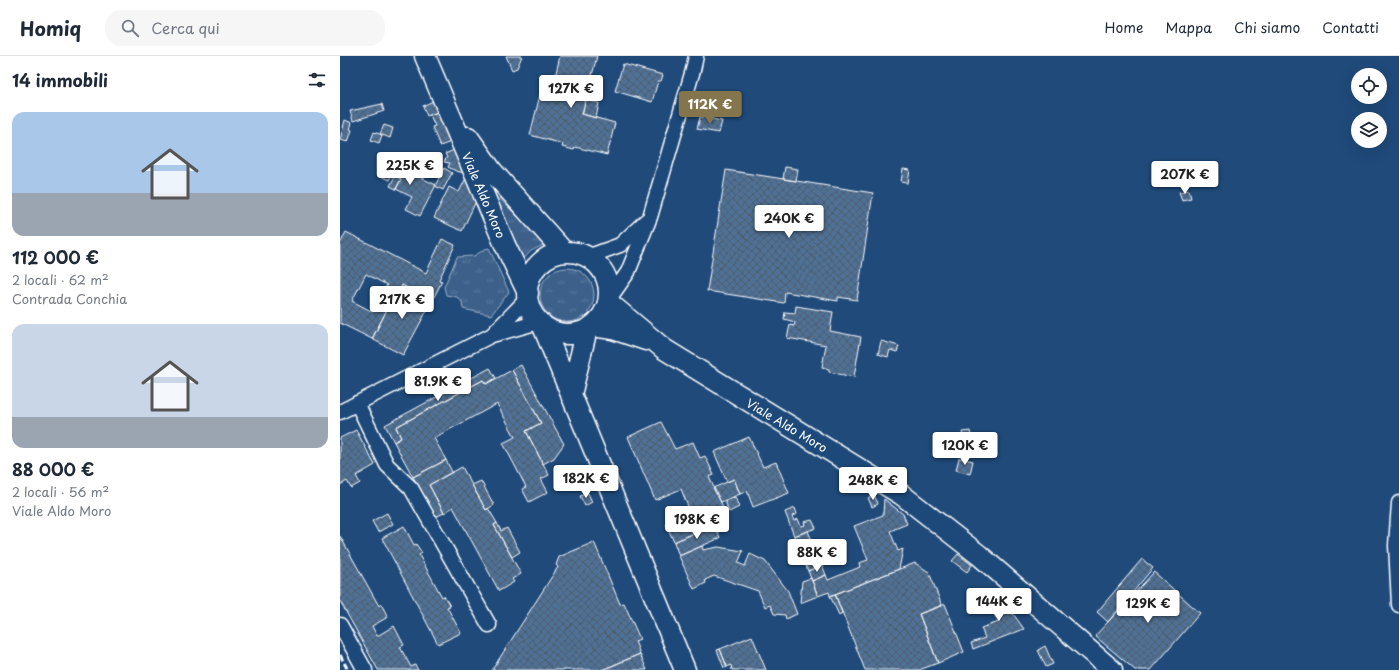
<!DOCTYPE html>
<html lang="it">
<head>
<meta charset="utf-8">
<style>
	body { margin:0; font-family:"Playpen Sans",sans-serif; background:#f6f6f7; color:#1f2937; height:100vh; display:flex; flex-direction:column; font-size:15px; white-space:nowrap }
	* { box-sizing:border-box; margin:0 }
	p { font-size:13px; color:#747a83 }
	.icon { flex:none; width:22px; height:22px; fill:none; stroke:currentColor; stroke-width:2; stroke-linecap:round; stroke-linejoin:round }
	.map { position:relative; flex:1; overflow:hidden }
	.panel { display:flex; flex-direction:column; background:#fff; width:340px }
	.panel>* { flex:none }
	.fabs { position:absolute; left:1011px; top:12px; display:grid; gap:8px }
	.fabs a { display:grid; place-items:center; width:36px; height:36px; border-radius:50%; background:#fff; box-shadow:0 4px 16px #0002; font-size:20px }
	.price { position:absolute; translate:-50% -34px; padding:0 9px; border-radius:4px; background:#fff; color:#222; font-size:13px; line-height:26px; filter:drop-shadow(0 1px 2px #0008) }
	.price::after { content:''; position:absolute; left:50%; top:24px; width:12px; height:9px; margin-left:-6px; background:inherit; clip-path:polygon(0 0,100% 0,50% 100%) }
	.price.active { background:#84754c; color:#fff }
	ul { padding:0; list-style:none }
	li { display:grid; align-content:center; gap:8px; height:212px; padding:0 12px }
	li span { display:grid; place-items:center; height:124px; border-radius:12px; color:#555 }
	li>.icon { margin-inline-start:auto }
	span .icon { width:72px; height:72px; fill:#fffc; stroke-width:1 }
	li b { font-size:17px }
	h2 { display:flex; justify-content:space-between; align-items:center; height:48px; padding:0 12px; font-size:17px }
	header { display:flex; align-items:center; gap:24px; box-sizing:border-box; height:56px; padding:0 20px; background:#fff; border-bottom:1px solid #e0e1e3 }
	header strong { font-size:19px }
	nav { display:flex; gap:22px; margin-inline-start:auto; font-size:14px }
	.search { width:280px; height:36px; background:#f6f6f7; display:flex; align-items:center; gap:10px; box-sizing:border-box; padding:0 14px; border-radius:16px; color:#747a83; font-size:15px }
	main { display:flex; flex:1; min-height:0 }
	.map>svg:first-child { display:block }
</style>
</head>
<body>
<header>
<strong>Homiq</strong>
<div class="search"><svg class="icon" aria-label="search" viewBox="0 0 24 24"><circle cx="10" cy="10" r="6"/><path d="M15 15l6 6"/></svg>Cerca qui</div>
<nav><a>Home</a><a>Mappa</a><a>Chi siamo</a><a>Contatti</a></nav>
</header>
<main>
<section class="panel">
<h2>14 immobili<svg class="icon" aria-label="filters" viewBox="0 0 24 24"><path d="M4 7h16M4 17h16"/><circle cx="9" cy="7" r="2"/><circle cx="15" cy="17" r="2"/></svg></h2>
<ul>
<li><span style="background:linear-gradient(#a9c7e8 65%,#9aa5b1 0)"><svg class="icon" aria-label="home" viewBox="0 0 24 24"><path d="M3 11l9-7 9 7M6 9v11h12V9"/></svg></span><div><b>112 000 €</b><p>2 locali · 62 m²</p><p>Contrada Conchia</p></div></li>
<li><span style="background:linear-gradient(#c9d6e8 75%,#9aa5b1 0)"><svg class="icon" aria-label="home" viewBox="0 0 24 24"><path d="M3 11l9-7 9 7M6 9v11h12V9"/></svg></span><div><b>88 000 €</b><p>2 locali · 56 m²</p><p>Viale Aldo Moro</p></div></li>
</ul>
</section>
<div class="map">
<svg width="1059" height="614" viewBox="0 0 1059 614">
	<defs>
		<pattern id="grass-tufts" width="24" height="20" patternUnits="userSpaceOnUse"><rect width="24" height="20" fill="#3c618b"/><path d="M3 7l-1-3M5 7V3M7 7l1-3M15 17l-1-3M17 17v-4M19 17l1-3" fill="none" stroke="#59799c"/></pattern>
		<pattern id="building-cross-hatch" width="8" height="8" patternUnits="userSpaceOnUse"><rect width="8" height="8" fill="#507197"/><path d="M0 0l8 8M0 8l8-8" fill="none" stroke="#4e5b6a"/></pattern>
	</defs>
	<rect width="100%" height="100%" fill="#1f4a7a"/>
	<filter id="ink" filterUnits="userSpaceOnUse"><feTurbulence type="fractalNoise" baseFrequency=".025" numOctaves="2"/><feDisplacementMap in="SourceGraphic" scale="8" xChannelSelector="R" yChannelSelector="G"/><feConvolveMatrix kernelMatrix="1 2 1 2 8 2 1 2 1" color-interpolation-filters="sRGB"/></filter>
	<g filter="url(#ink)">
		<path fill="url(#grass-tufts)" stroke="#9eb0c5" d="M146,120L162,145L205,188L191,195L180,207Z
			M149,192L169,236L151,259L123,253L122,246L117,241L106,239L104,231L117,201L134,200L145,193Z
			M200 239a27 27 0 1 1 54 0a27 27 0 1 1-54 0Z"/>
		<path fill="url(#building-cross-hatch)" stroke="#fff" fill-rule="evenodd" d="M166,0H182L177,12L172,14Z
			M220,0H257L242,58L275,67L267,99L235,91L234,94L222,91L223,88L190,79L205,19L215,21Z
			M283,8L323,19L321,25H318L312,46L275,35Z
			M246,44L259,47L256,62L242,58Z
			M93,45L98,56L87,60L83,50Z
			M42,48L44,55L13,65L10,55Z
			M98,56L111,86L100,90L92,71L95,70L90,59Z
			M360,61L382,65L379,77L357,73Z
			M5,64L12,67L10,73L12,74L8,86L0,84Z
			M44,69L53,72L50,82L40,78Z
			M34,76L42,79L39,87L31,84Z
			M114,94L124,117L116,115L108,111L110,107L104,106L107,101L105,98Z
			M45,104L96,129L80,160L66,153L72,141L56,133L61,123L52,119L49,124L38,119Z
			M445,111L458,113L456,125L443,123Z
			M104,112L112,117L103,134L95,130Z
			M563,113L570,114L568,127L561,126Z
			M386,114L533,137L517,244L498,241V245L445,236L444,247L367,235Z
			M55,120L61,123L56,133L50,130Z
			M126,122L136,145L122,175L94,162L109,131L119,136Z
			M849,134L851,142L842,144L839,136Z
			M6,176L86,217L102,183L115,189L99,224L102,225L92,245L62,229L60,235L57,234L32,283L0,267V188ZM26,218L47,229L33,256L12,245Z
			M62,229L92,245L63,299L32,283L57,234L60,235Z
			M456,250L493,256L490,275L521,281L514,321L489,316V313L482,311L486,289L447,282L450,269L454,270L455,266L444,263L445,256L455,257Z
			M541,285L559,290L557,296L550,294L548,301L538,298Z
			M181,309L224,388L214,402L203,408L186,375L201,367L172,314Z
			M150,312L156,322L146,328L143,324L56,371L61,382L54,386L45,369Z
			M172,314L201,367L186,375L209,419L201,423L208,436L189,446L182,433L186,431L163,387L175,381L157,348L94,382L106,404L73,421L54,386L61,382L56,371L143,324L146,328Z
			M321,366L335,393L353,386L360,402L365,400L374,419L369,421L383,451L372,455L377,467L334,486L326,468L351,458L341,433L315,444L288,381Z
			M16,374L35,409L16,420L20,427L11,432L7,425L0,429V382Z
			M630,375L633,388L625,390L622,376Z
			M409,381L423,411L436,406L449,437L413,451L407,435L400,438L394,423L387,426L374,396Z
			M619,402L633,405L630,418L616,414Z
			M106,404L112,416L89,429L104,457L95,461L73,421Z
			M122,411L146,454L148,452L157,467L154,469L181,518L172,523L174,526L159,535L113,451L104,457L89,429Z
			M394,423L400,438L381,446L373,432Z
			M141,425L154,449L146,454L132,429Z
			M248,437L252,446L245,450L240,440Z
			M534,439L538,448L532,451L528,442Z
			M395,441L399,451L389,456L385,445Z
			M544,443L563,458L567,468L550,475L558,495L563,493L559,513L490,540L489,536L478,540L472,525L486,519L488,524L520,511L519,507L528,504L514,470L543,459Z
			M455,452L457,458L452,460L454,465L458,463L461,470L465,469L464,466L472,464L476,472L454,480L445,456Z
			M47,457L53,468L38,476L32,465Z
			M157,467L161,475L167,472L180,496L172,501L154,469Z
			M375,468L380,482L339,500L334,486Z
			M64,470L74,489L76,488L82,497L79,499L102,541L104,540L110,550L107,551L121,577L98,588L42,482Z
			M468,475L482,509L468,515L454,480Z
			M0,480L39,550L41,548L48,561L32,570L37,580L54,570L64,589L60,591L71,611L75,609L78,614H38L0,545Z
			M254,486L280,548L284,547L300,583L295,585L300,598L262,614H152L218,511L216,509L219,501Z
			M362,490L363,494L378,491L403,495L398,507L405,510L410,498L425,505L448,535L457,558L446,563L445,559L434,558L430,549L425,551L418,535L374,520L365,524L366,527L354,533L339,500Z
			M618,498L632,509L627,516L612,505Z
			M802,503L813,512L768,566L757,556Z
			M575,507L589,516L602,550L579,558L598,607L579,614H525L495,538Z
			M482,509L486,519L472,525L468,515Z
			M814,516L860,557L811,614H795L755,580Z
			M471,522L478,540L460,547L462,525Z
			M663,535V544L684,573L633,593L631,587L645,582L641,572L659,566L647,549L656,536Z
			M495,538L502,557L499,559L490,540Z
			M605,548L624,596L598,607L579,558Z
			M412,580L426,614H392L391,609L387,611L380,593Z
			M705,590L713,608L706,611L698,594Z
			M380,593L387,611L384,612L377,594Z
			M300,598L307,614H262Z"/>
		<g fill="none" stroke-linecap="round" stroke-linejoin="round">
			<defs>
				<path id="street" d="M247,201L280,189L307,164
					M269,243L288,216L310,161L353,14L356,0
					M152,279L188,242
					M17,347L47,409L71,432L149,569
					M0,356L152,279L199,266
					M1059,447L1056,489L1059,549
					M0,569L25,614"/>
				<path id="secondary" d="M85,0L165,189L188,237
					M128,81L152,115L224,196
					M187 237a41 41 0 1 1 82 0a41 41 0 1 1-82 0Z
					M268,246L324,293L562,439L639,499L772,614
					M202,268L345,614
					M252,270L273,273L306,284
					M231,339L247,273"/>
			</defs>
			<use href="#street" stroke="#fff" stroke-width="17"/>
			<use href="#secondary" stroke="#fff" stroke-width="23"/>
			<use href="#street" stroke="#1f4a7a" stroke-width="14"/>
			<use href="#secondary" stroke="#1f4a7a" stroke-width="20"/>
			<path stroke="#fff" stroke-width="3" stroke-dasharray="6 3" stroke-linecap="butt" d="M0,599L8,614"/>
		</g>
	</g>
	<g text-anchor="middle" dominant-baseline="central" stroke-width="3" stroke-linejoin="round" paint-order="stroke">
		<g font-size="12" fill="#fff" stroke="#1f4a7a">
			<text transform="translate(144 139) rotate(67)">Viale Aldo Moro</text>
			<text transform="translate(447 369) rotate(31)">Viale Aldo Moro</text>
		</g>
	</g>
</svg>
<div class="fabs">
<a><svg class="icon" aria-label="locate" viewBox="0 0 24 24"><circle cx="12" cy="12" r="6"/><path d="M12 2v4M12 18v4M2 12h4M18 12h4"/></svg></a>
<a><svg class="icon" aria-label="layers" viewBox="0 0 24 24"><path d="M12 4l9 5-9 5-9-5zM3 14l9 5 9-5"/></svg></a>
</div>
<b class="price" style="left:231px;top:53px">127K €</b>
<b class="price active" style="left:370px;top:69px">112K €</b>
<b class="price" style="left:70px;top:130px">225K €</b>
<b class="price" style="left:845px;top:139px">207K €</b>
<b class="price" style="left:449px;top:183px">240K €</b>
<b class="price" style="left:62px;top:264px">217K €</b>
<b class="price" style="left:98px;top:346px">81.9K €</b>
<b class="price" style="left:625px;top:410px">120K €</b>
<b class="price" style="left:246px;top:443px">182K €</b>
<b class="price" style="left:533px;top:445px">248K €</b>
<b class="price" style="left:357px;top:484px">198K €</b>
<b class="price" style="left:477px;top:517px">88K €</b>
<b class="price" style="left:659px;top:566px">144K €</b>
<b class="price" style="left:808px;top:568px">129K €</b>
</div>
</main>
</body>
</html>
